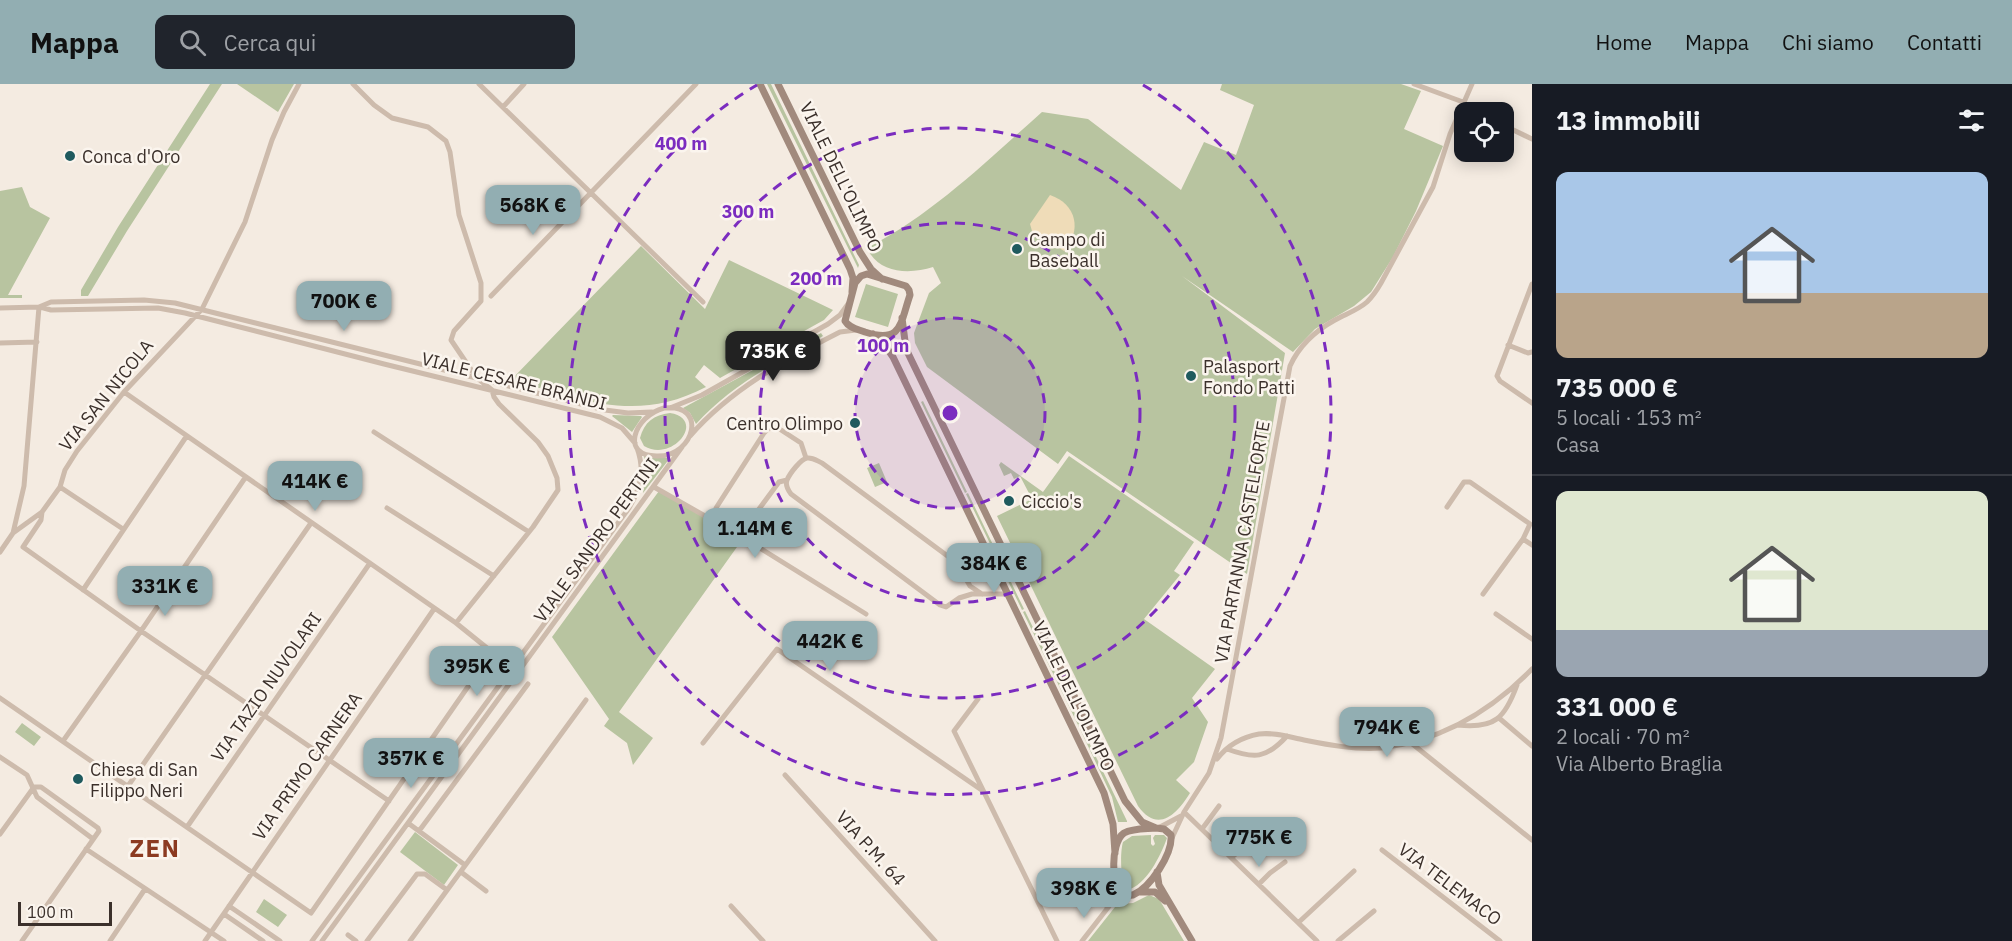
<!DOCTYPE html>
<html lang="it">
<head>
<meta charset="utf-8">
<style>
	body { margin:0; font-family:"IBM Plex Sans",sans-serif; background:#20242c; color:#f1f3f6; height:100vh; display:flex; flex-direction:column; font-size:22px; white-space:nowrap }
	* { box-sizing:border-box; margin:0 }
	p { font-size:20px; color:#9ea1a6 }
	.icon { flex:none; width:33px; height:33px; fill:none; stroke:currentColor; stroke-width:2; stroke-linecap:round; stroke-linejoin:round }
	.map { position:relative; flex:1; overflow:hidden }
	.drawer { display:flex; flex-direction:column; background:#171b24; width:480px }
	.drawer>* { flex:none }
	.tools { position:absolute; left:1454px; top:18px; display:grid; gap:12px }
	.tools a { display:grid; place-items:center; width:60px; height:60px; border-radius:12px; background:#171b24; box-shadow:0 3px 15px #0003; font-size:30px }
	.scale { position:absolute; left:18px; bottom:15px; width:94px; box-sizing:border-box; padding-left:6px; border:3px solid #3b302b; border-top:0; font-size:16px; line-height:21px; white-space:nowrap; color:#3b302b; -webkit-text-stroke:4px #fbf5ee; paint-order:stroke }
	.price { position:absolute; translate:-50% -51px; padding:0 14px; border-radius:12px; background:#92aeb2; color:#111; font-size:20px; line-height:39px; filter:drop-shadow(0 2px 3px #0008) }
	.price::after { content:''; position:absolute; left:50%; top:36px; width:18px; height:14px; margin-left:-9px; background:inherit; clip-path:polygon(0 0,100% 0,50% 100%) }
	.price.current { background:#222; color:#fff }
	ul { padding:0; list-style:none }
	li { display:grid; align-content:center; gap:12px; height:318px; padding:0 24px }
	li+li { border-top:2px solid #363941 }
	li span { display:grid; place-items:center; height:186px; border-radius:12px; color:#555 }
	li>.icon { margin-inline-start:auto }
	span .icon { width:108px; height:108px; fill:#fffc; stroke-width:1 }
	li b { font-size:26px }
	h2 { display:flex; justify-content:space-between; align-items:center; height:72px; padding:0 24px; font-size:26px }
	header { display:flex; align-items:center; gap:36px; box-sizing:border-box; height:84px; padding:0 30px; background:#92aeb2; color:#111 }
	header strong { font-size:28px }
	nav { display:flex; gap:33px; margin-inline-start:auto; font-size:21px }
	.search { width:420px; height:54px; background:#20242c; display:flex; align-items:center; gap:15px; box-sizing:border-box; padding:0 21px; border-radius:12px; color:#9ea1a6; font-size:22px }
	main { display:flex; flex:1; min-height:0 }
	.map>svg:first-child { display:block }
</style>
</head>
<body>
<header>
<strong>Mappa</strong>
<div class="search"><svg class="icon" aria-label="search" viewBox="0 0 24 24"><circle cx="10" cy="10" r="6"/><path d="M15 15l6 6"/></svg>Cerca qui</div>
<nav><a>Home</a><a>Mappa</a><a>Chi siamo</a><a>Contatti</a></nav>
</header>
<main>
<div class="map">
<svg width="1532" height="857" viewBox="0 0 1532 857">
	<rect width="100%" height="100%" fill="#f4ebe1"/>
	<path fill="#b8c4a0" d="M210,0H222L127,147L88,212H81V206L118,143Z
		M237,0H294L278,28Z
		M767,0H771L859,181L858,184Z
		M1222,0H1401L1421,7L1404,45L1443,62L1416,127L1393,173L1371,208L1354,222L1315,245L1293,268L1182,192L1285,269L1247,490L1067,367L1058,380L927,283L915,259L914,249L929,209L941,199L933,183C911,190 882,190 869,168L871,162C935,128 988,76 1042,28L1088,35L1181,106L1204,58L1236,71L1254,21L1220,6Z
		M22,103L30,123L50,134L8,211H22V214H0V107Z
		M641,162L705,225L729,176L833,226L824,236L720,294L704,281L695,293L706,303C635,340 582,315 511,296Z
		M866,200L898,210L888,243L855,233Z
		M821,249L823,252C777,278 731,301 696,340L690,329L683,324Z
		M923,317L967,408L965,409L921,318Z
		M670,329C707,335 673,379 644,362L640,354C644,338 654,331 670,329Z
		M613,331L641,332L642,333L632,348L612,332Z
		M644,372L670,374L643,409L646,385Z
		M1069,372L1194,458L1174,487L1180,491L1144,535L1215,585L1192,614L1208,638L1194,678L1176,696L1190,709C1177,730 1158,750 1138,722L997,432L1032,415L1020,392L1014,395L1011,389L1004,392L999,381L1001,378L1043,408Z
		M879,379L887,398L875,403L867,384Z
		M659,407L742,456L619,628L653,654L633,681L627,659L604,642L609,635L552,553Z
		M968,409L1024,525L1022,526L966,410Z
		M1025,527L1081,642L1079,643L1023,528Z
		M22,639L41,653L34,662L15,648Z
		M1082,644L1127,737V738H1118L1112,713L1080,645Z
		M415,748L458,781L444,801L400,768Z
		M1151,751V760L1153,762L1155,760L1153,754L1155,751H1164L1167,754C1161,771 1146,802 1127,806C1120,798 1120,768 1123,758L1132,752Z
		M1149,811L1159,815L1184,857H1088L1115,823L1121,820L1133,819Z
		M264,815L287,831L278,843L256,828Z"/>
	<path fill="#efdcb8" d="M1050,111C1077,120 1082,147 1064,167L1032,147L1030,140Z"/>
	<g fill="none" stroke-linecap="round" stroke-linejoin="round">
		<path stroke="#cdbbac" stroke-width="5" d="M353,0L374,21L392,34L428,43L446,57L450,68L459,131L481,199V217L454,247L451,256L476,293L492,306L494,313L499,320L538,358L548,372L557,394L558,406L533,443L456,539
			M479,0L703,218
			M1414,0L1463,18
			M503,23L524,0
			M1461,24L1473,28
			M1503,41L1532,55
			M1532,200L1497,292L1500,297L1532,319
			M491,212L696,0
			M40,223L51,226L158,224L185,229L384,280L600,333L622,344L635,359
			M0,224L39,223L51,218L144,216L175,219L605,326L628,329L652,328
			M0,259L37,258
			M1508,261L1528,269L1532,268
			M664,324C708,319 695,372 658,372C619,373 634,332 664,324Z
			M670,324L702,311L828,240L840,231L848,220
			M374,348L529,448
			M690,352C731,305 785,276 840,248L856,246
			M787,396L779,398L745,444L740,447L719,434L716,429V424L764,349L769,344H778L801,359L806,374
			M60,403L123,445
			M654,403L742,453L866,530
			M1447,423L1464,398H1470L1530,440L1523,455L1532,461
			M387,424L494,492
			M42,428L41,436L23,463L141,547L389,717
			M13,449L24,402L39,223
			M0,468L13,449L42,428L60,403L65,386L77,367L124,308L202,225L245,138L272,56L284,28L299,0
			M83,506L186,353
			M982,510L970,502L957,479L822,379C817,377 813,373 807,374C801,375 790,389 787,396C785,401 788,406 791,410L940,521L946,523L959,514L972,510H1008
			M1483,510L1523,455
			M1496,530L1532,555
			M0,614L311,829L492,568L456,539L124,308
			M978,615L954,647L1057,857
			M1499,634L1532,662
			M1458,641C1495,645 1505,634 1517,601
			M63,657L141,547L245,394
			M1410,658L1532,756
			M703,659L777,565L983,707
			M1227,665C1254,675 1266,675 1287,652
			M0,673L27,691L37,713L93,755
			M1217,675C1227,662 1242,653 1259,650C1274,648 1289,653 1304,656C1329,661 1355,666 1381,664C1440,657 1491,627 1532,585
			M785,691L935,857
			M128,702L311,439
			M1184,728L1317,857
			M408,739L465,781
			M187,743L370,479
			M1160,743L1181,732
			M1202,745L1219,722
			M419,747L528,600
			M0,750L34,703
			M1172,754L1184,728L1209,689L1221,654L1290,282C1299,262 1315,247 1335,236C1346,230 1358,226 1367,218C1373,212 1377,206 1381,199L1433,103L1450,50L1472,0
			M86,765L224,857
			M1382,766L1500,857
			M1232,773L1245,762
			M461,788L486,807
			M1259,800L1270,789L1285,778
			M229,822L280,857
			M731,822L763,857
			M1107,823L1112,810L1114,794
			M224,830L263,857
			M1299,838L1354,787
			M348,851L356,857
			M22,857L99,747L98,744L41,703H34
			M110,857L145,805
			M205,857L434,525
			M312,857L629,424C641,404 645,386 637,364
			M322,857L682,363
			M367,857L417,790H425L447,806
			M410,857L586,616
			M1082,857L1110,821L1129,812
			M1338,857L1374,827"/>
		<path stroke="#a18a7d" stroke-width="7" d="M760,0L850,185L853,194L852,208
			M778,0L860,168L871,185L882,195
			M867,190L906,202L909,206L910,211C900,240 902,260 865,248C857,245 849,244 845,237L855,199L861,192Z
			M902,234L906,265L1125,717L1142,738L1156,744
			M873,250L884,260L893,273L1104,709L1113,740L1115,769
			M1156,744L1164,745L1171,751C1173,770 1150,804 1133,811C1108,814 1110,758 1124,749C1133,744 1146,745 1156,744Z
			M1157,788L1159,801L1192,857
			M1141,808H1155L1165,817"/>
	</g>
	<circle cx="950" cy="329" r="95" fill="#7b2cbf" fill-opacity=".12"/>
	<g fill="none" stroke="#7b2cbf" stroke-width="3" stroke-dasharray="10 8">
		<circle cx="950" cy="329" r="95"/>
		<circle cx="950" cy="329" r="190"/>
		<circle cx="950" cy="329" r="285"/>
		<path d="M1143 1A381 381 0 1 1 757 1"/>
	</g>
	<g fill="#1f5a5e" stroke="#fbf5ee" stroke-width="2">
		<circle cx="70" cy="72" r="6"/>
		<circle cx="1017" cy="165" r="6"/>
		<circle cx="1191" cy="292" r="6"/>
		<circle cx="855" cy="339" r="6"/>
		<circle cx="1009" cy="417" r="6"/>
		<circle cx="78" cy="695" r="6"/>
	</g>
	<g text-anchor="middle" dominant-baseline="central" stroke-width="5" stroke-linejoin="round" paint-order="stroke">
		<g font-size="18" fill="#3b302b" stroke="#fbf5ee" text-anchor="start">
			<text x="82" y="72">Conca d'Oro</text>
			<text x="1029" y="155">Campo di<tspan x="1029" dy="21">Baseball</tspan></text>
			<text x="1203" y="282">Palasport<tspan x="1203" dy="21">Fondo Patti</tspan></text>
			<text x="843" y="339" text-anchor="end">Centro Olimpo</text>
			<text x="1021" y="417">Ciccio's</text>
			<text x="90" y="685">Chiesa di San<tspan x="90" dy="21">Filippo Neri</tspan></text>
		</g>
		<g font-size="18" fill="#3b302b" stroke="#fbf5ee">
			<text transform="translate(841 93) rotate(64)">VIALE DELL'OLIMPO</text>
			<text transform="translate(514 297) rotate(14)">VIALE CESARE BRANDI</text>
			<text transform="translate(106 311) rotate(-51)">VIA SAN NICOLA</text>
			<text transform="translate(596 456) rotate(-54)">VIALE SANDRO PERTINI</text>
			<text transform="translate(1242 458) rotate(-80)">VIA PARTANNA CASTELFORTE</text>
			<text transform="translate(266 603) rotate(-55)">VIA TAZIO NUVOLARI</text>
			<text transform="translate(1074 612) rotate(64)">VIALE DELL'OLIMPO</text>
			<text transform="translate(307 682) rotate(-55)">VIA PRIMO CARNERA</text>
			<text transform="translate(871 764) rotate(48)">VIA P.M. 64</text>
			<text transform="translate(1450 800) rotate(37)">VIA TELEMACO</text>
		</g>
		<g font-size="24" font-weight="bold" letter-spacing="1.5" fill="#8c3b22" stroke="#fbf5ee">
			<text x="155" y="764">ZEN</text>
		</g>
	</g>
	<circle cx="950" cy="329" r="9" fill="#7b2cbf" stroke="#fbf5ee" stroke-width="3"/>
	<g font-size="18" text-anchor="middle" font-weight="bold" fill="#7b2cbf" stroke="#fbf5ee" stroke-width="5" stroke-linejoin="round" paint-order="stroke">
		<text x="681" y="66">400 m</text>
		<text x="748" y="134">300 m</text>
		<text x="816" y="201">200 m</text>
		<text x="883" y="268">100 m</text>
	</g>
</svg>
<div class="tools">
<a><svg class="icon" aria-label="locate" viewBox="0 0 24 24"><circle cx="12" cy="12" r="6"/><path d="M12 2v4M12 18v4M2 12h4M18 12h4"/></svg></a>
</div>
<div class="scale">100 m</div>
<b class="price" style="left:533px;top:152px">568K €</b>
<b class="price" style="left:344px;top:248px">700K €</b>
<b class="price current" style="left:773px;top:298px">735K €</b>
<b class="price" style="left:315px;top:428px">414K €</b>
<b class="price" style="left:755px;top:475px">1.14M €</b>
<b class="price" style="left:994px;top:510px">384K €</b>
<b class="price" style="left:165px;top:533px">331K €</b>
<b class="price" style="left:830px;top:588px">442K €</b>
<b class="price" style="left:477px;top:613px">395K €</b>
<b class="price" style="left:1387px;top:674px">794K €</b>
<b class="price" style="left:411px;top:705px">357K €</b>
<b class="price" style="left:1259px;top:784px">775K €</b>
<b class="price" style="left:1084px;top:835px">398K €</b>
</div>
<section class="drawer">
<h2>13 immobili<svg class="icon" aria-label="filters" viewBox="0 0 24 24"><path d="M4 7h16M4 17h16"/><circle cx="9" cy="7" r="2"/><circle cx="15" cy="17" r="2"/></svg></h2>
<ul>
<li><span style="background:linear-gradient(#a9c7e8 65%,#b9a48a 0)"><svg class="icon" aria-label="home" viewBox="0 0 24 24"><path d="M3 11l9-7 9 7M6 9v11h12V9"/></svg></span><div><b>735 000 €</b><p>5 locali · 153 m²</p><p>Casa</p></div></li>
<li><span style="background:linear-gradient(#dfe7d0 75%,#9aa5b1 0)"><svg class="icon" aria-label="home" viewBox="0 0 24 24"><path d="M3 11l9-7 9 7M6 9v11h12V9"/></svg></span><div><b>331 000 €</b><p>2 locali · 70 m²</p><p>Via Alberto Braglia</p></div></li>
</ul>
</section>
</main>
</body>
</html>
